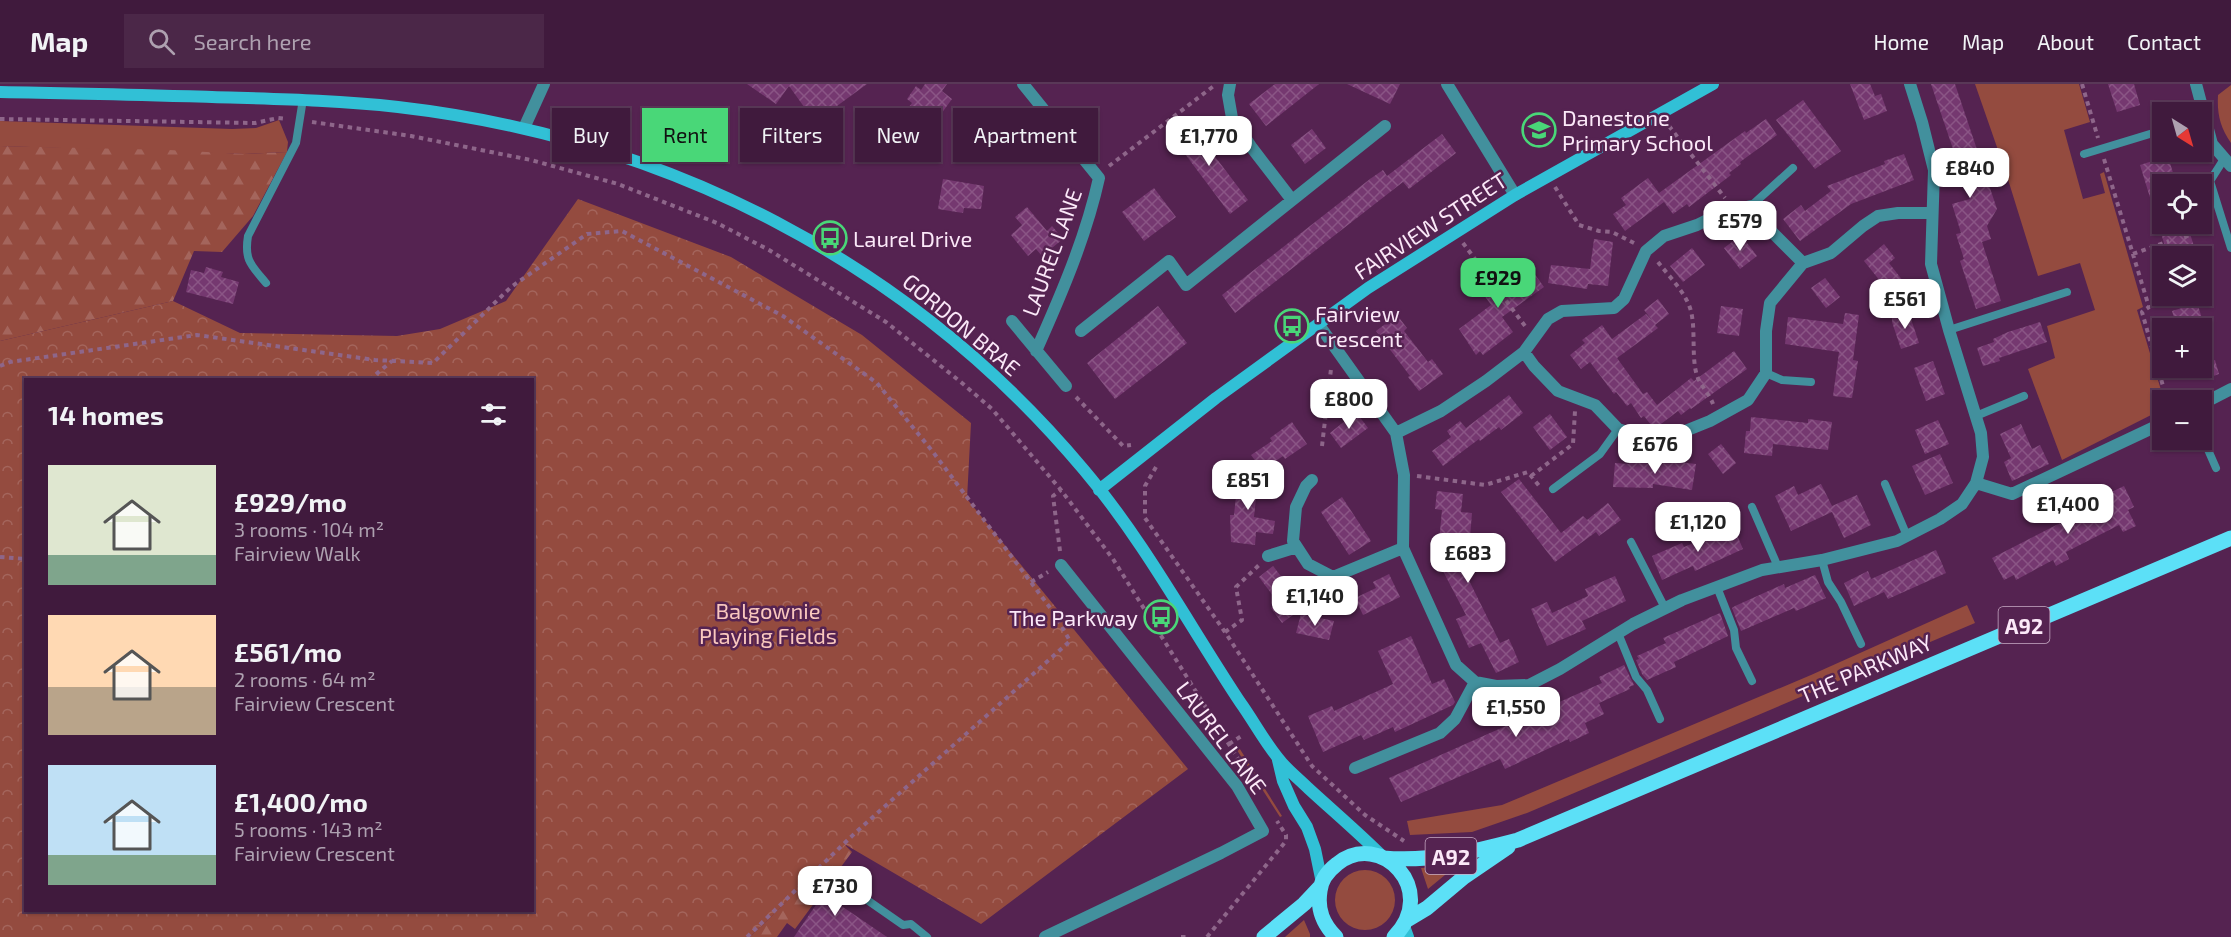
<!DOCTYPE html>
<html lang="en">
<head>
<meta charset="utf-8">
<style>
	body { margin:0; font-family:"Exo 2",sans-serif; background:#4b2748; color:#f1f3f6; height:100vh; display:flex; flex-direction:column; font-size:22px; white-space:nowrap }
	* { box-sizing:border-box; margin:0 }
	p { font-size:20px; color:#aea1b0 }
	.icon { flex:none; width:33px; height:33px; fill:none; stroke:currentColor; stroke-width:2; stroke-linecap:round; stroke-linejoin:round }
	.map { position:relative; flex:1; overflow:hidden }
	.details { position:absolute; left:24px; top:294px; width:510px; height:534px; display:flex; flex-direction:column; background:#401a3d; border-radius:0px; box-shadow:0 2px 4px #0004,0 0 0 2px #593857 }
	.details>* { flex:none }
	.top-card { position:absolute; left:552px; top:24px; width:570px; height:54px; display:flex; gap:12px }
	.needle { width:39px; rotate:143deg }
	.controls { position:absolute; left:2152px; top:18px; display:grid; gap:12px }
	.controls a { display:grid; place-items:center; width:60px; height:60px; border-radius:0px; background:#401a3d; box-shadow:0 2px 4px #0004,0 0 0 2px #593857; font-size:30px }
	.price { position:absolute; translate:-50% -51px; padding:0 14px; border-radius:12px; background:#fff; color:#222; font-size:20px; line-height:39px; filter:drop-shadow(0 2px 3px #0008) }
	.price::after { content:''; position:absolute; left:50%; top:36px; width:18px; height:14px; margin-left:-9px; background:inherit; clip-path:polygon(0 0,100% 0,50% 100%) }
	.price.on { background:#49d778; color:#111 }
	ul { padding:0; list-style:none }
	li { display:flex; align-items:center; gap:18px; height:150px; padding:0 24px }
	li span { display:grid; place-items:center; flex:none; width:168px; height:120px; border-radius:0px; color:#555 }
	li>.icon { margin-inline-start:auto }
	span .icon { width:72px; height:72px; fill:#fffc; stroke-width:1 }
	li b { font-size:26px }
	h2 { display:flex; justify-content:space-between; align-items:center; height:72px; padding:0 24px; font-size:26px }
	.pill { padding:0 21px; border-radius:0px; background:#401a3d; box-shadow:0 2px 4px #0004,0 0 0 2px #593857; font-size:21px; line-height:54px }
	.pill.on { background:#49d778; color:#111 }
	header { display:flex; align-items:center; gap:36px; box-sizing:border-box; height:84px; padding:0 30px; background:#401a3d; border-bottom:2px solid #593857 }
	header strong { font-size:28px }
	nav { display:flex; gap:33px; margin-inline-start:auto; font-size:21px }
	.search { width:420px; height:54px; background:#4b2748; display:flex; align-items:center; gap:15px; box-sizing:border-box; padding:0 21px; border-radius:0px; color:#aea1b0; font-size:22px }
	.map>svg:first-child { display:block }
</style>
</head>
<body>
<header>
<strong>Map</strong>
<div class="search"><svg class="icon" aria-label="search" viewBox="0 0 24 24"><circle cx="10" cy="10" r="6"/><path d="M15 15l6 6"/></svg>Search here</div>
<nav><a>Home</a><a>Map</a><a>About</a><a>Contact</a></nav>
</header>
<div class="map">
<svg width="2231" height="853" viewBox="0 0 2231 853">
	<defs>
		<pattern id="forest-firs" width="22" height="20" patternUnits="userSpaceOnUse" patternTransform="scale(1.5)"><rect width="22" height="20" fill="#944b3f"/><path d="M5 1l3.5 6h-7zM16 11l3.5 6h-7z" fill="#a4655c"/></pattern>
		<pattern id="park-crowns" width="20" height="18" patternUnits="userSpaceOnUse" patternTransform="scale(1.5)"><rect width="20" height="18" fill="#944b3f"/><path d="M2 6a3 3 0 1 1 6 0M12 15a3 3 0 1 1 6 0" fill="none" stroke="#a4655c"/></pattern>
		<pattern id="building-cross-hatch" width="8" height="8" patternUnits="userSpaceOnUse" patternTransform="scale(1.5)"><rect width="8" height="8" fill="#753870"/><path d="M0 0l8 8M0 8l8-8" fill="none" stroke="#8a5585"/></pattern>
	</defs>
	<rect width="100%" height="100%" fill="#552351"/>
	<path fill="#944b3f" d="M1975,0H2079L2090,38L2064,46L2083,115L2105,109L2100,90L2104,88L2143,223L2137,226L2164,316L2163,325L2062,376L2028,285L2055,274L2047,242L2095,226L2080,179L2038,192L2006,89Z
		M2231,1V59C2220,43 2217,30 2218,11Z
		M279,36L288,58L287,68L244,70L0,62V37L232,45L256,44Z
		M1967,521L1975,539L1527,729L1472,748L1410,751L1407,737L1502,721L1811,591Z
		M1238,662L1282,732L1280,733L1235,663Z
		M1448,782L1451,783V786L1428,805L1421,784Z
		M1335 816a30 30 0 1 1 60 0a30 30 0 1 1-60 0Z
		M1304,836L1310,850V853H1285Z"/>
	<path fill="url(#forest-firs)" d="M0,62L169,66L244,70L287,68L253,132L222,168L194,167L173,217L0,257Z
		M845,761L852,768L795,845L787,839L777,853H750Z"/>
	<path fill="url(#park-crowns)" fill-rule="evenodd" d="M578,115L731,173L862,251L971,339L967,415L1188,685L981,840L846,761L750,853H0V257L173,217L240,249L397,252L440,245L506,217ZM26,296H532V826H26Z"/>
	<path fill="url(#building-cross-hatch)" d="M747,0H867L815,38L789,2L776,20Z
		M925,0H947L942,7L952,15L928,48L920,41L914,50L897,38L912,19L907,15L916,2L921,6Z
		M1275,0H1319L1266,42L1249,20Z
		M1347,0H1400L1390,20Z
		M1850,0H1870L1875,12L1881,10L1887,27L1864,36Z
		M1931,0H1955L1997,125L1987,142L1991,155L1982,158L2001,217L1976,225L1960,177L1964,175L1956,150L1961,149L1952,120L1970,115Z
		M2108,0H2134L2140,21L2117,28Z
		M1803,16L1841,67L1815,85L1776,36Z
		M991,22L1012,36L1005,46L1009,48L1000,60L1003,62L994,76L967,57Z
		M1766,35L1777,51L1740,78L1741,80L1729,89L1731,91L1689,123L1687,120L1673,130L1664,118L1625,147L1613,130L1626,121L1621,114L1648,94L1659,109L1745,47L1746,49Z
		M1188,37L1248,116L1230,130L1170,50Z
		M1312,45L1326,64L1305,80L1291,61Z
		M1442,50L1456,69L1409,105L1403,98L1235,229L1222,211L1370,95L1383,86L1387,92Z
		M1904,70L1914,96L1851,120L1800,157L1783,135L1801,121L1805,127L1831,107L1827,102L1885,80L1884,77Z
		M2168,72L2173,89L2170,90L2173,100H2163V140H2187L2197,172H2168L2140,81Z
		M943,95L984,102L981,125L964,124L963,129L938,125Z
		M1154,104L1176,133L1144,157L1122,128Z
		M1027,123L1047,147L1052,142L1063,155L1042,172L1036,165L1028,172L1011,151L1022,141L1015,133Z
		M1741,151L1757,172L1740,185L1724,164Z
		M1594,155L1613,158L1608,202L1588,200L1587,205L1548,199L1551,181L1590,185Z
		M1884,160L1895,174L1889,179L1903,197L1889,208L1864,177Z
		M1692,164L1705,181L1683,198L1670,182Z
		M206,183L223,188L221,193L239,198L233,220L186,208L191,186L204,189Z
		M1498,185L1510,200L1531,185L1544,203L1502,233L1513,248L1483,271L1480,267L1476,271L1459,245L1491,221L1477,201Z
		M1825,194L1840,213L1826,224L1811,204Z
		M2179,212H2195L2205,244H2177L2172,227L2182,224Z
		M1658,215L1669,230L1655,241L1658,244L1617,274L1643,310L1647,308L1657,321L1691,294L1694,297L1734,267L1747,285L1691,325L1690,324L1681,331L1678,327L1657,343L1651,341L1644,332L1641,334L1631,319L1627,322L1616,308L1614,310L1590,278L1581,285L1570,271L1585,259L1582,256L1602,241L1612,255L1646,230L1653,237L1644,226Z
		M1158,222L1187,259L1115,315L1087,279Z
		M1721,222L1743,225L1739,252L1717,249Z
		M1908,226L1919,259L1901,265L1892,238V232Z
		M1845,229L1859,231L1853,276L1858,277L1852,314L1833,312L1839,268L1785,260L1788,233L1843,240Z
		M1397,231L1407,244L1404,247L1428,278L1432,275L1443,290L1419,307L1408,293L1410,292L1376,247Z
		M2040,238L2047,258L1999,274L2000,277L1983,282L1977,264L1994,258L1993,255L2008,248Z
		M2215,276L2219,290L2202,296V280Z
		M1933,277L1945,310L1926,317L1914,284Z
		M1509,311L1523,329L1501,346L1499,343L1480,357L1479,355L1443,382L1432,367L1451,353L1447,347L1460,337L1466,344Z
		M1356,328L1368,344L1341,364L1330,349Z
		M1550,330L1567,353L1550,366L1533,343Z
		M1751,333L1808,339V335L1832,338L1828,366L1773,360L1772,372L1744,369L1746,347H1750Z
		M1938,336L1949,360L1925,370L1915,346Z
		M1292,338L1307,360L1285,375L1283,372L1262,386L1251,371L1272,357L1270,354Z
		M2021,340L2032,365L2040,361L2049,380L2012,397L2004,378L2011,374L2000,350Z
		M1721,360L1736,379L1723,390L1708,370Z
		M1940,370L1953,399L1925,411L1912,382Z
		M1655,375L1696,380L1692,406L1653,400V404L1613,403L1615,379L1629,380V377L1655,378Z
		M1239,384L1259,386L1254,433L1275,437L1273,450L1256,448L1255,461L1231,458L1230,431H1234Z
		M1519,395L1561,449L1583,432L1587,436L1608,419L1621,436L1599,452L1596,448L1555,478L1501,408Z
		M1821,400L1832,422L1857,411L1871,441L1844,454L1832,428L1791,447L1775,412L1794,402L1798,411Z
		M2124,402L2134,423L2128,426L2136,442L2123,448L2119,441L2066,468L2069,475L2056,482L2053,476L2016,496L2014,491L2004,496L1992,474L2064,437L2062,432Z
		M1437,407L1463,410L1461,428L1472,429L1470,453L1446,450L1500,559L1509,555L1519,578L1496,589L1481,559L1469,564L1456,535L1466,531L1434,470L1438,468L1442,426L1435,425Z
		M1342,413L1371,457L1349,471L1321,428Z
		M1733,442L1743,465L1695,487L1693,482L1662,496L1652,472L1682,459L1684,463Z
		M1936,466L1946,489L1888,515L1884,508L1854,522L1844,499L1868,487L1871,495Z
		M1273,482L1291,505L1276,516L1259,493Z
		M1389,490L1400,513L1363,531L1355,514L1376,504L1373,498Z
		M1815,491L1826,514L1796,527L1794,524L1741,547L1732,524L1735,522L1784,500L1785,504Z
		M1615,492L1626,517L1582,537L1586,545L1547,562L1531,525L1547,518L1552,529L1588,512L1585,505Z
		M1286,513L1297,528L1282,539L1271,524Z
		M1720,529L1728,552L1674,578L1676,583L1647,596L1642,590L1636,576L1639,575L1637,572L1666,559L1663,554Z
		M1301,530L1334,537L1329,556L1296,549Z
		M1411,552L1432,600L1444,595L1455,618L1453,621L1395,648L1393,643L1364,656L1361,651L1323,668L1308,632L1332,622L1334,627L1393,600L1378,567Z
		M1624,581L1634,601L1629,603L1630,605L1599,619L1604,630L1585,639L1589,649L1570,658L1569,655L1505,685L1500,675L1401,718L1389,694L1602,599L1599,593Z
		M835,793L851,804L840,821L887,853H794Z"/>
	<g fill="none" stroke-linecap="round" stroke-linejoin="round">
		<path stroke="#8e668a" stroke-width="4" stroke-dasharray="4.5 4.5" stroke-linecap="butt" d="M2082,0L2098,54
			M0,35L255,39L278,34L287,35
			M312,38L411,52L531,76L618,100L717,139L769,166L886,238L962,299L992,325L1061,406L1113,475L1240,678
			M1669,42L1725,114
			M2104,75L2149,223L2142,228L2167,316
			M1109,82L1215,1
			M1555,103L1579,141L1599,147L1612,148L1634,159
			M2184,153L2211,144
			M1463,159L1525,242
			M2133,170L2169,157
			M1658,178C1668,191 1681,204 1688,219C1697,237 1691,267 1696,288C1698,299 1709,309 1713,320
			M0,282L10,278L197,251L375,276L433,279L511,203L587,150L622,147L783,232L877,299L933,368L1054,529L1070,557L854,750L747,853
			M369,296L392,277
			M1076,313L1123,362L1131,361
			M1322,362L1331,285
			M1156,383L1145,402V434L1225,548L1312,682L1365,731L1404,757
			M1417,392L1485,401L1528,388L1540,403
			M1531,392L1573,360L1575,327
			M1060,467L1053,412L1061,406
			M0,473L26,475
			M1031,498L1048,488
			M1225,548L1242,536L1236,503L1259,481
			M1229,660L1243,651
			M1181,853H1186
			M1207,853L1286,757V751L1277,737"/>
		<path stroke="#42909d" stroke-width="8" d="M2084,70L2163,46
			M2224,75L2210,97L2231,164
			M1751,122L1793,84
			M266,199C251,181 244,176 248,152L296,59L303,15
			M1949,246L2067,208
			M1766,289L1782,296L1811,298
			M1976,332L2024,312
			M2202,352L2216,384
			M1885,400L1907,452
			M1553,405L1600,370L1618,345
			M1752,423L1778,483
			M1631,458L1665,524
			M1822,476L1828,498L1841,518L1861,560
			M1717,503L1734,546L1736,564L1752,597
			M1618,549L1636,593L1647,606L1660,635
			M860,811L903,841L911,840L927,853"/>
		<path stroke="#42909d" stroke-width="12" d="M1023,0L1099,94C1086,153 1061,211 1036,267
			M1230,0L1228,11L1232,34L1252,64L1292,116
			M1447,0L1515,111
			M2196,0L2212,60L2231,82
			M524,44L544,0
			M1012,237L1066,302
			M1319,241L1396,349L1404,391L1403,464L1456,581L1475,598L1496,602L1529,601L1560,585L1633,540L1682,516L1762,486L1822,476L1897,457L1940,435L1962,420L1976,399L1983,373L1981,349L1949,246L1931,180L1934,86L1922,38L1910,0
			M1081,247L1169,177L1186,201L1385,42
			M1524,268L1534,282L1558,307L1595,321L1618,345L1636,351L1663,356L1710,337L1748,316L1766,289V247L1770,219L1803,179L1831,169L1863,142L1878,132L1898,129H1932
			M2202,320L2231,305
			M1396,349L1441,327L1486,297L1524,268L1548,235L1562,227L1614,224L1624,215L1646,167L1664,152L1697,141L1723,128L1751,122L1769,145L1803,179
			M1312,396L1306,402L1296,423L1293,457L1308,480L1333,493L1403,464
			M1976,399L2012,410L2163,339
			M1268,472L1297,463
			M1355,684L1440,649L1455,635L1475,598
			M1045,853L1221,769L1263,747L1237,702L1061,481"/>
		<path stroke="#31c0d6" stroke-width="12" d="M0,8C71,9 141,11 212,13C274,15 336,16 398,23C666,54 910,178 1084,386C1144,457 1189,541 1240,618C1253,636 1264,657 1278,674C1286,685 1298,694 1308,704C1333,727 1359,749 1383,773
			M1099,406L1216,314L1368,204L1515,111L1713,0
			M1278,676L1283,697L1294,722L1307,743L1315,765L1322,799
			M1404,842L1408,853"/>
		<path stroke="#5ce0f7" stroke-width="15" d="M1383,774C1430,778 1473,768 1518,756L2231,454
			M1407,836L1427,824L1464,793L1508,763
			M1264,853L1304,820L1320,803
			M1336,853C1323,840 1317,826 1320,807C1321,796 1328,787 1337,780C1380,745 1440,806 1394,853"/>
	</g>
	<defs>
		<symbol id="school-ring" viewBox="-11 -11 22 22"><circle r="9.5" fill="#552351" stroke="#49d778" stroke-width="1.5"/><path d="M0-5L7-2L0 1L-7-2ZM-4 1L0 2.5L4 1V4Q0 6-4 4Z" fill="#49d778"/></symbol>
		<symbol id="bus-ring" viewBox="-11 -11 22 22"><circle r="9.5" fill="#552351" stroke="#49d778" stroke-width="1.5"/><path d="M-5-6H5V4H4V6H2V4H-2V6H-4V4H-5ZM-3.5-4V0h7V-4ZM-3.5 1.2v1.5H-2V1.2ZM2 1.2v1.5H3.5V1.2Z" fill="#49d778"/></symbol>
	</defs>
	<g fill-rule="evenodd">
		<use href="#school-ring" x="1520" y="27" width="38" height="38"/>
		<use href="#bus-ring" x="811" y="135" width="38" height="38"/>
		<use href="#bus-ring" x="1273" y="223" width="38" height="38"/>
		<use href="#bus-ring" x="1142" y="514" width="38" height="38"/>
	</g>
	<g text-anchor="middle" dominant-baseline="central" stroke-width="5" stroke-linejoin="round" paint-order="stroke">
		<g fill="#552351" stroke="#c9adc6" stroke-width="1.5">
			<rect x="1998.5" y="523" width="51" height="36" rx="4.5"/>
			<rect x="1425.5" y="754" width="51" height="36" rx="4.5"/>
		</g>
		<g font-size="21" font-weight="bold" fill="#fbe8f8">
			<text x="2024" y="541">A92</text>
			<text x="1451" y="772">A92</text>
		</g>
		<g font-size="22" fill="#fbe8f8" stroke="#552351" text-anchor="start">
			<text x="1562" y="33">Danestone<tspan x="1562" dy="25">Primary School</tspan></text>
			<text x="853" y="154">Laurel Drive</text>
			<text x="1315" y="229">Fairview<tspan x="1315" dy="25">Crescent</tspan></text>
			<text x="1138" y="533" text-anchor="end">The Parkway</text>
		</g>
		<g font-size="22" fill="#fbe8f8" stroke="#552351">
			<text transform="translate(1430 141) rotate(-33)">FAIRVIEW STREET</text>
			<text transform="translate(1051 168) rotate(-70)">LAUREL LANE</text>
			<text transform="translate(962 240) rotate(40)">GORDON BRAE</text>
			<text transform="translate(1865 584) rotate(-23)">THE PARKWAY</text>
			<text transform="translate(1222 653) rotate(53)">LAUREL LANE</text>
		</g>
		<g font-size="22" fill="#f9c8be" stroke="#552351">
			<text x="768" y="526">Balgownie<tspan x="768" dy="25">Playing Fields</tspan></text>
		</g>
	</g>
</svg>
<div class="controls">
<a><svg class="needle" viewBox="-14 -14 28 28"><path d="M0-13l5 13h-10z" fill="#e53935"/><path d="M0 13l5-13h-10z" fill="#aea1b0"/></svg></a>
<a><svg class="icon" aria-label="locate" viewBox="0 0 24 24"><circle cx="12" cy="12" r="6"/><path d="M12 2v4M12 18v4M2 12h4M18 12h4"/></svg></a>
<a><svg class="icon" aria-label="layers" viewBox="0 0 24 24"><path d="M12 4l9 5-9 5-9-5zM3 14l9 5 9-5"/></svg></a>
<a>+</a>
<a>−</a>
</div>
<b class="price" style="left:1209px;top:83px">£1,770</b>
<b class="price" style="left:1970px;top:115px">£840</b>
<b class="price" style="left:1740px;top:168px">£579</b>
<b class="price on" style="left:1498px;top:225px">£929</b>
<b class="price" style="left:1905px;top:246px">£561</b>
<b class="price" style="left:1349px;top:346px">£800</b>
<b class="price" style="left:1655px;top:391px">£676</b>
<b class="price" style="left:1248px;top:427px">£851</b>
<b class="price" style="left:2068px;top:451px">£1,400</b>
<b class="price" style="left:1698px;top:469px">£1,120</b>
<b class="price" style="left:1468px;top:500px">£683</b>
<b class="price" style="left:1315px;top:543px">£1,140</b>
<b class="price" style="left:1516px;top:654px">£1,550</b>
<b class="price" style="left:835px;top:833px">£730</b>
<div class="top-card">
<a class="pill">Buy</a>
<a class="pill on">Rent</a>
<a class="pill">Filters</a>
<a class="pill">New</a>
<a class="pill">Apartment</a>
</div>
<section class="details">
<h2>14 homes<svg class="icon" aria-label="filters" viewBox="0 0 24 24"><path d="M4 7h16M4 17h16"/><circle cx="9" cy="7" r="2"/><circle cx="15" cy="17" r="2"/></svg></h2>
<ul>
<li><span style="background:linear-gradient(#dfe7d0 75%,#7fa58c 0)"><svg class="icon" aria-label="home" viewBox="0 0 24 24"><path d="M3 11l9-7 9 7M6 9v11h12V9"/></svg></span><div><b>£929/mo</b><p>3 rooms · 104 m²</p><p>Fairview Walk</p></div></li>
<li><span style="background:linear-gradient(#ffd9b3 60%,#b9a48a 0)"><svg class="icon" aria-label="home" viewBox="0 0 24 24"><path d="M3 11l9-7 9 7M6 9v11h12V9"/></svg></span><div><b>£561/mo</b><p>2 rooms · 64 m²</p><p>Fairview Crescent</p></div></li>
<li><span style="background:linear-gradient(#bfe0f5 75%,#7fa58c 0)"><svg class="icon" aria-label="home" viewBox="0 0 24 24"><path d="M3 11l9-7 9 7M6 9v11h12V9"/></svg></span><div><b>£1,400/mo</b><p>5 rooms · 143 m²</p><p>Fairview Crescent</p></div></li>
</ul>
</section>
</div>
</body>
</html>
